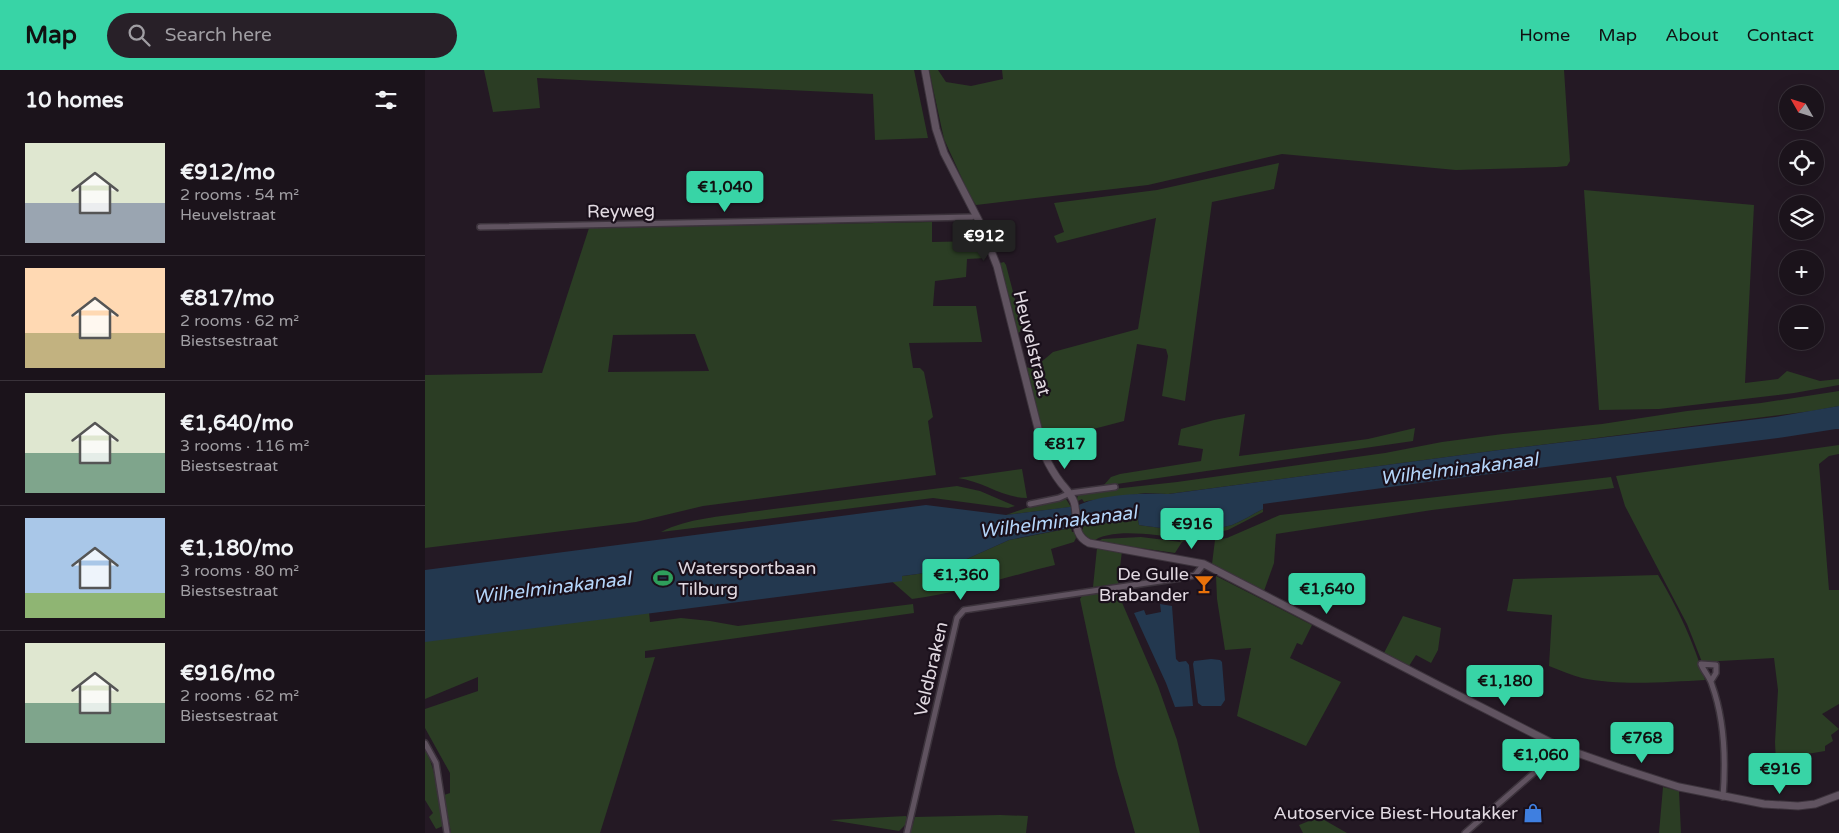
<!DOCTYPE html>
<html lang="en">
<head>
<meta charset="utf-8">
<style>
	body { margin:0; font-family:"Varela Round",sans-serif; background:#282028; color:#f1f3f6; height:100vh; display:flex; flex-direction:column; font-size:19px; white-space:nowrap }
	* { box-sizing:border-box; margin:0 }
	p { font-size:16px; color:#a09ea3 }
	.icon { flex:none; width:28px; height:28px; fill:none; stroke:currentColor; stroke-width:2; stroke-linecap:round; stroke-linejoin:round }
	.map { position:relative; flex:1; overflow:hidden }
	.sheet { display:flex; flex-direction:column; background:#1b131b; width:425px }
	.sheet>* { flex:none }
	.needle { width:32px; rotate:309deg }
	.controls { position:absolute; left:1354px; top:15px; display:grid; gap:10px }
	.controls a { display:grid; place-items:center; width:45px; height:45px; border-radius:50%; background:#1b131b; box-shadow:0 5px 20px #0002,0 0 0 1px #39323a; font-size:25px }
	.price { position:absolute; translate:-50% -42px; padding:0 11px; border-radius:5px; background:#38d4a6; color:#111; font-size:16px; line-height:32px; filter:drop-shadow(0 1px 2px #0008) }
	.price::after { content:''; position:absolute; left:50%; top:30px; width:15px; height:11px; margin-left:-8px; background:inherit; clip-path:polygon(0 0,100% 0,50% 100%) }
	.price.current { background:#222; color:#fff }
	ul { padding:0; list-style:none }
	li { display:flex; align-items:center; gap:15px; height:125px; padding:0 25px }
	li+li { border-top:1px solid #39323a }
	li span { display:grid; place-items:center; flex:none; width:140px; height:100px; border-radius:0px; color:#555 }
	li>.icon { margin-inline-start:auto }
	span .icon { width:60px; height:60px; fill:#fffc; stroke-width:1 }
	li b { font-size:21px }
	h2 { display:flex; justify-content:space-between; align-items:center; height:60px; padding:0 25px; font-size:21px }
	header { display:flex; align-items:center; gap:30px; box-sizing:border-box; height:70px; padding:0 25px; background:#38d4a6; color:#111 }
	header strong { font-size:24px }
	nav { display:flex; gap:28px; margin-inline-start:auto; font-size:18px }
	.search { width:350px; height:45px; background:#282028; display:flex; align-items:center; gap:12px; box-sizing:border-box; padding:0 18px; border-radius:28px; color:#a09ea3; font-size:19px }
	main { display:flex; flex:1; min-height:0 }
	.map>svg:first-child { display:block }
</style>
</head>
<body>
<header>
<strong>Map</strong>
<div class="search"><svg class="icon" aria-label="search" viewBox="0 0 24 24"><circle cx="10" cy="10" r="6"/><path d="M15 15l6 6"/></svg>Search here</div>
<nav><a>Home</a><a>Map</a><a>About</a><a>Contact</a></nav>
</header>
<main>
<section class="sheet">
<h2>10 homes<svg class="icon" aria-label="filters" viewBox="0 0 24 24"><path d="M4 7h16M4 17h16"/><circle cx="9" cy="7" r="2"/><circle cx="15" cy="17" r="2"/></svg></h2>
<ul>
<li><span style="background:linear-gradient(#dfe7d0 60%,#9aa5b1 0)"><svg class="icon" aria-label="home" viewBox="0 0 24 24"><path d="M3 11l9-7 9 7M6 9v11h12V9"/></svg></span><div><b>€912/mo</b><p>2 rooms · 54 m²</p><p>Heuvelstraat</p></div></li>
<li><span style="background:linear-gradient(#ffd9b3 65%,#c2b280 0)"><svg class="icon" aria-label="home" viewBox="0 0 24 24"><path d="M3 11l9-7 9 7M6 9v11h12V9"/></svg></span><div><b>€817/mo</b><p>2 rooms · 62 m²</p><p>Biestsestraat</p></div></li>
<li><span style="background:linear-gradient(#dfe7d0 60%,#7fa58c 0)"><svg class="icon" aria-label="home" viewBox="0 0 24 24"><path d="M3 11l9-7 9 7M6 9v11h12V9"/></svg></span><div><b>€1,640/mo</b><p>3 rooms · 116 m²</p><p>Biestsestraat</p></div></li>
<li><span style="background:linear-gradient(#a9c7e8 75%,#8fb573 0)"><svg class="icon" aria-label="home" viewBox="0 0 24 24"><path d="M3 11l9-7 9 7M6 9v11h12V9"/></svg></span><div><b>€1,180/mo</b><p>3 rooms · 80 m²</p><p>Biestsestraat</p></div></li>
<li><span style="background:linear-gradient(#dfe7d0 60%,#7fa58c 0)"><svg class="icon" aria-label="home" viewBox="0 0 24 24"><path d="M3 11l9-7 9 7M6 9v11h12V9"/></svg></span><div><b>€916/mo</b><p>2 rooms · 62 m²</p><p>Biestsestraat</p></div></li>
</ul>
</section>
<div class="map">
<svg width="1414" height="763" viewBox="0 0 1414 763">
	<rect width="100%" height="100%" fill="#241924"/>
	<path fill="#2b3d24" fill-rule="evenodd" d="M59,0H489L503,68L450,70L448,24L112,8L115,38L68,42Z
		M504,0H513L521,12L546,16L578,9L577,0H1139L1145,91L1142,96L1132,97L1031,100L857,84L723,115L551,135L544,124L519,69Z
		M854,93L849,119L787,132L760,331L737,326L743,286L741,279L712,274L699,351L619,372L601,297L608,299L628,282L713,259L731,148L632,173L629,166L639,162L629,133L732,120Z
		M1159,120L1329,135L1320,313L1353,309L1362,301L1395,311L1414,309V315L1369,323L1234,339L1174,340Z
		M507,152V172L555,171L561,188L542,189L541,207L510,211L508,236H551L557,272L484,273L488,298H495L499,302L508,347L503,351L511,405L278,436L211,452L0,478V305L117,303L164,158ZM270,264L284,301L183,302L188,265Z
		M579,192L581,195L598,260L593,263L575,193Z
		M1414,321V336L1387,341L1082,379L743,424L720,423L662,431L659,432L657,429L651,432L653,425L661,422L752,412L960,383L1017,372L1078,364L1177,354L1262,341L1336,333Z
		M820,344L814,386L943,369L990,358L988,371L678,416L686,407L695,404L776,391L778,379L753,375L756,359L789,350Z
		M1414,375V384L1404,386L1394,394L1404,520H1414V634L1397,644L1414,659L1406,665L1408,671L1400,676V681L1364,687V694H1351L1350,672L1353,620L1349,588L1277,592L1262,554L1200,436L1191,406Z
		M597,399L602,428C578,428 557,411 533,408Z
		M1186,407L1189,418L1007,440L851,464L849,493L839,521L787,494L790,470L802,468L855,445Z
		M532,416L555,421L590,436L583,438L508,428L236,462C263,448 295,447 325,442C394,433 463,425 532,416Z
		M635,429H641L646,437L581,445L610,435Z
		M838,439V442L803,460L765,468L757,472L750,483L673,472L677,469L716,467L756,472L753,468C732,465 685,457 667,472L662,470L655,461L658,459V456L713,449L714,455C743,459 778,464 807,455C817,451 828,444 838,439Z
		M646,458L647,462H650L651,468L649,472L626,479L630,495C583,506 536,523 487,529L463,508L515,501L584,470Z
		M672,478L697,481L693,514L668,517Z
		M1233,505C1253,538 1269,573 1280,610C1242,612 1194,616 1157,608C1146,605 1135,600 1124,596L1127,545L1082,541L1088,509Z
		M791,506L887,555L877,575L872,573L865,588L916,612L881,676L812,646L826,578L800,580L792,529Z
		M692,521L733,616L752,670L775,763H710L691,697L655,529L657,526Z
		M488,534L489,543L220,581V588L230,587L175,763H26L19,725L25,723V703L0,658V639L53,621V607L0,629V570L224,542L225,552L256,548L285,551L313,556Z
		M978,546L1016,558L1013,580L1006,593L991,585L984,596L959,583Z
		M0,677C11,702 15,729 18,756L11,759L4,747L8,743L0,730Z
		M1238,717L1254,721L1256,763H1234Z
		M575,745L603,746L601,763H485L490,747Z
		M481,746L482,748L480,755L474,761L405,750Z
		M894,747L922,763H878L874,755Z"/>
	<path fill="#23384f" d="M1414,336V359H1411L1360,367L1025,409L838,434V439C828,444 817,451 807,455C778,464 743,459 714,455L713,449L649,457L584,470L515,501L477,506V511L0,572V500L501,435L581,445L652,436C674,424 718,423 744,424L1082,379L1350,347Z
		M735,534L747,536L751,589L754,592L761,591L764,595L768,636L750,637L741,613L709,543L719,540L721,545L736,542Z
		M786,589L795,590L797,592L800,630L796,636H777L773,633L768,594L769,591Z"/>
	<g fill="none" stroke-linecap="round" stroke-linejoin="round">
		<defs>
			<path id="minor" d="M55,157L547,147
				M605,434L634,428L645,423L690,417
				M1286,611L1291,603V595L1276,594C1279,602 1285,607 1287,615C1300,651 1301,689 1298,727
				M0,673L11,693L22,763
				M482,763L532,548L539,540L763,507L770,505L779,494
				M1040,763L1127,687L1135,677"/>
			<path id="tertiary" d="M500,0L511,59L519,83L555,153L572,196L620,386C624,395 629,404 636,413C641,419 646,424 649,432C654,448 646,464 664,473L779,494L1015,616L1135,677L1195,698L1254,717L1339,734L1373,736L1390,734L1414,725"/>
		</defs>
		<use href="#minor" stroke="#3c333c" stroke-width="8"/>
		<use href="#tertiary" stroke="#3c333c" stroke-width="9"/>
		<use href="#minor" stroke="#605360" stroke-width="5"/>
		<use href="#tertiary" stroke="#605360" stroke-width="7"/>
	</g>
	<defs>
		<symbol id="stadium-bare" viewBox="-9 -9 18 18"><path d="M0-5a6.5 5 0 1 0 0 10a6.5 5 0 1 0 0-10ZM-3.5-1.8h7v3.6h-7Z" fill="#2e9e5b" stroke="#1a101b" stroke-width="2.5" paint-order="stroke"/></symbol>
		<symbol id="bar-bare" viewBox="-9 -9 18 18"><path d="M-6-5H6L.8 .8V4.5H3.5V6h-7V4.5H-.8V.8Z" fill="#e8710a" stroke="#1a101b" stroke-width="2.5" paint-order="stroke"/></symbol>
		<symbol id="shop-bare" viewBox="-9 -9 18 18"><path d="M-5-2.5h2.3a2.7 3.5 0 0 1 5.4 0H5L5.5 6h-11ZM-1.5-2.5h3a1.5 2.3 0 0 0-3 0Z" fill="#3f7fe0" stroke="#1a101b" stroke-width="2.5" paint-order="stroke"/></symbol>
	</defs>
	<g fill-rule="evenodd">
		<use href="#stadium-bare" x="224" y="494" width="28" height="28"/>
		<use href="#bar-bare" x="765" y="500" width="28" height="28"/>
		<use href="#shop-bare" x="1094" y="729" width="28" height="28"/>
	</g>
	<g text-anchor="middle" dominant-baseline="central" stroke-width="4.5" stroke-linejoin="round" paint-order="stroke">
		<g font-size="18" fill="#e2dae2" stroke="#1a101b">
			<text transform="translate(196 141) rotate(-1)">Reyweg</text>
			<text transform="translate(607 273) rotate(76)">Heuvelstraat</text>
			<text transform="translate(506 599) rotate(-77)">Veldbraken</text>
		</g>
		<g font-size="18" fill="#e2dae2" stroke="#1a101b" text-anchor="end">
			<text x="253" y="498" text-anchor="start">Watersportbaan<tspan x="253" dy="21">Tilburg</tspan></text>
			<text x="764" y="504">De Gulle<tspan x="764" dy="21">Brabander</tspan></text>
			<text x="1093" y="743">Autoservice Biest-Houtakker</text>
		</g>
		<g font-size="19" font-style="italic" fill="#b4d5fa" stroke="#1a101b">
			<text transform="translate(1034 399) rotate(-7)">Wilhelminakanaal</text>
			<text transform="translate(633 452) rotate(-7)">Wilhelminakanaal</text>
			<text transform="translate(127 518) rotate(-7)">Wilhelminakanaal</text>
		</g>
	</g>
</svg>
<div class="controls">
<a><svg class="needle" viewBox="-14 -14 28 28"><path d="M0-13l5 13h-10z" fill="#e53935"/><path d="M0 13l5-13h-10z" fill="#a09ea3"/></svg></a>
<a><svg class="icon" aria-label="locate" viewBox="0 0 24 24"><circle cx="12" cy="12" r="6"/><path d="M12 2v4M12 18v4M2 12h4M18 12h4"/></svg></a>
<a><svg class="icon" aria-label="layers" viewBox="0 0 24 24"><path d="M12 4l9 5-9 5-9-5zM3 14l9 5 9-5"/></svg></a>
<a>+</a>
<a>−</a>
</div>
<b class="price" style="left:300px;top:143px">€1,040</b>
<b class="price current" style="left:559px;top:192px">€912</b>
<b class="price" style="left:640px;top:400px">€817</b>
<b class="price" style="left:767px;top:480px">€916</b>
<b class="price" style="left:536px;top:531px">€1,360</b>
<b class="price" style="left:902px;top:545px">€1,640</b>
<b class="price" style="left:1080px;top:637px">€1,180</b>
<b class="price" style="left:1217px;top:694px">€768</b>
<b class="price" style="left:1116px;top:711px">€1,060</b>
<b class="price" style="left:1355px;top:725px">€916</b>
</div>
</main>
</body>
</html>
